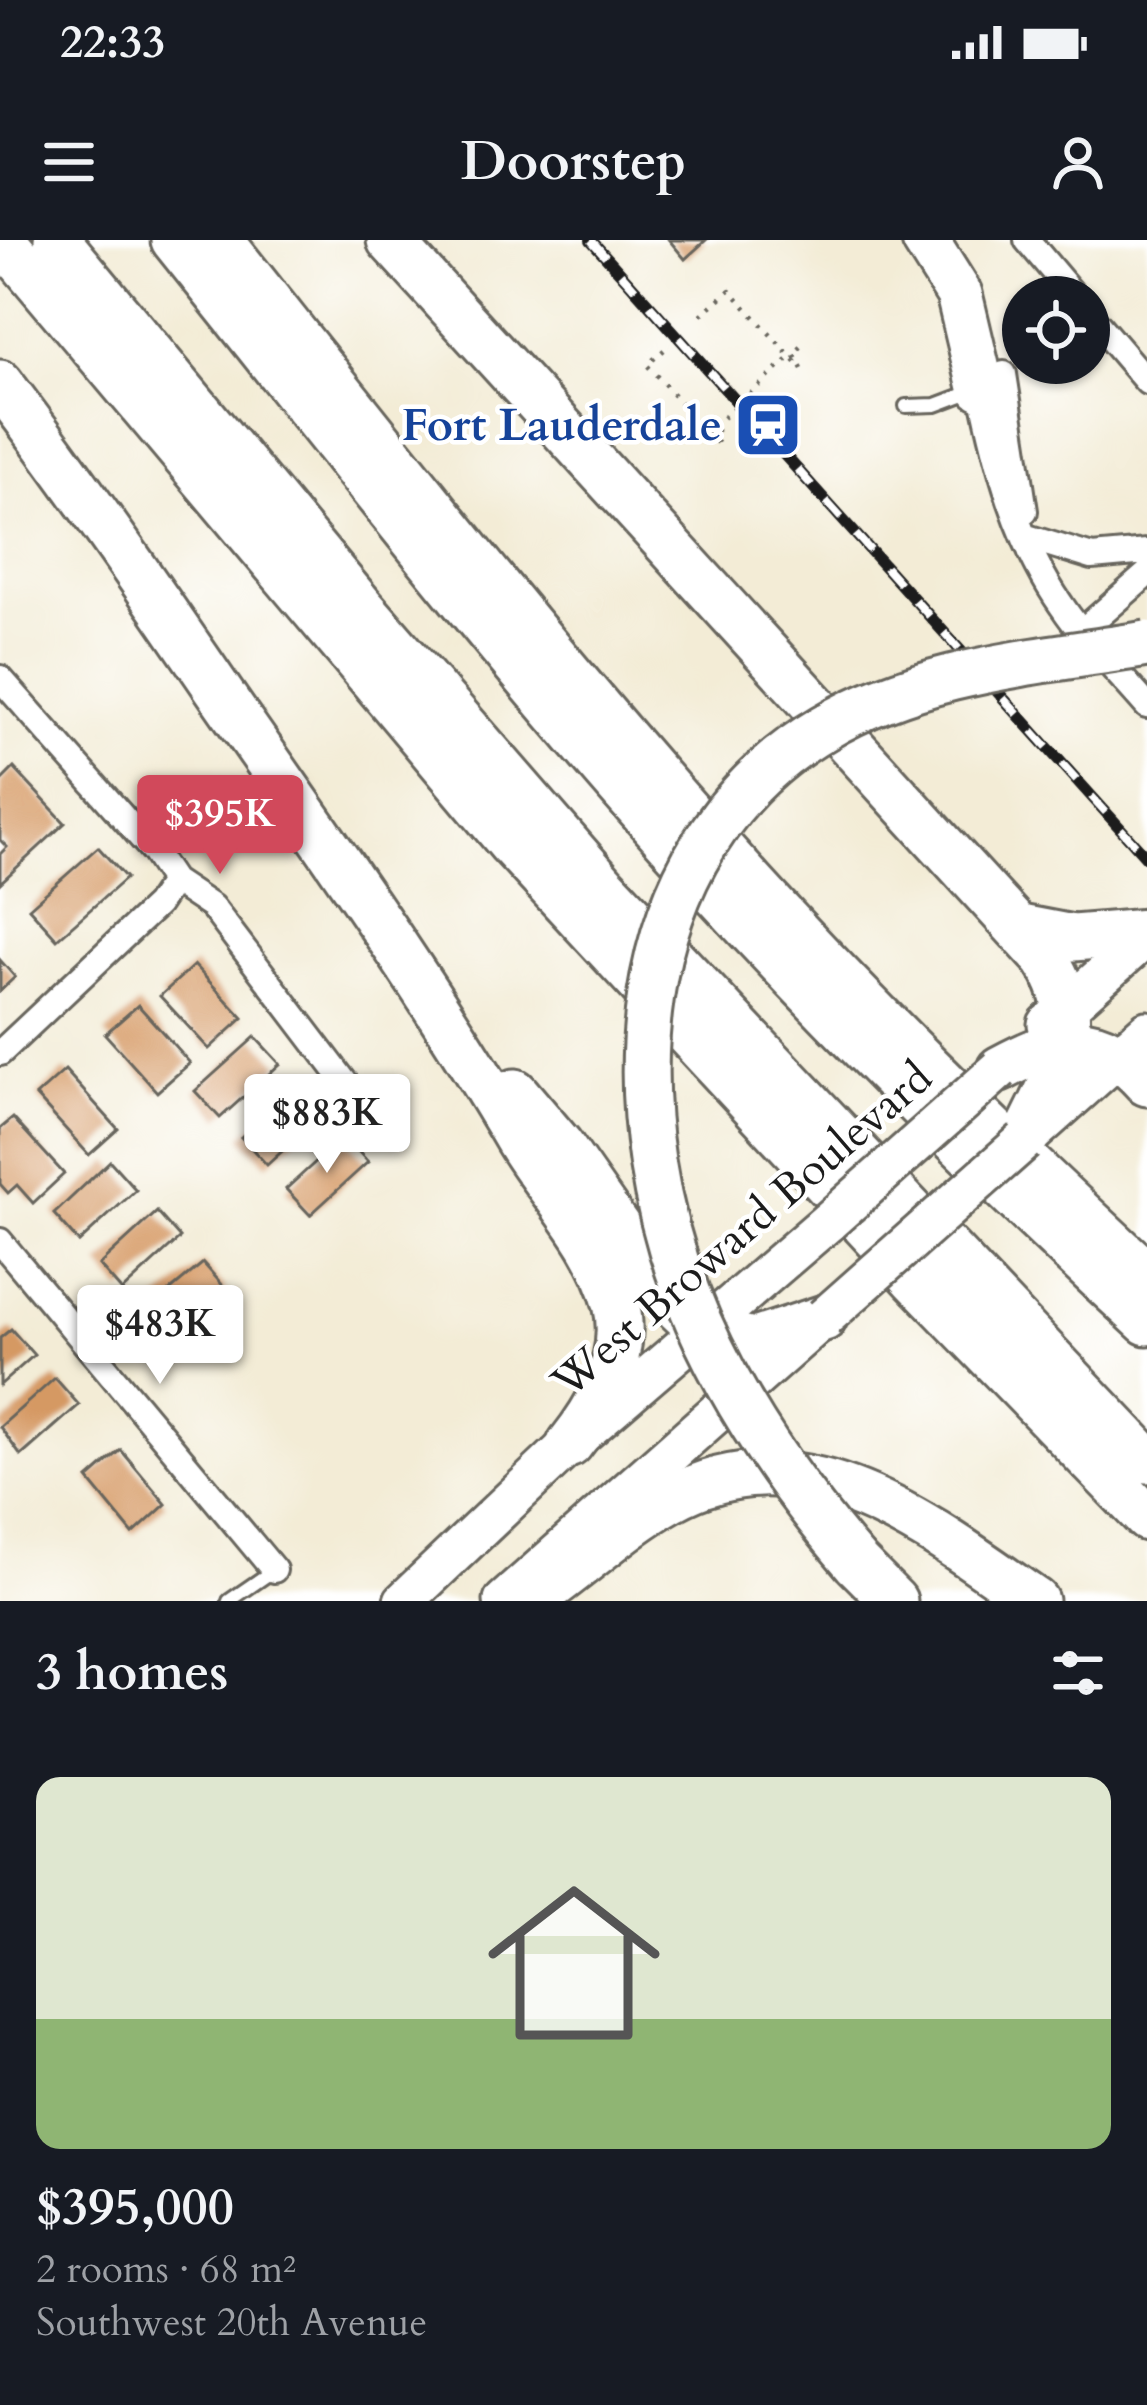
<!DOCTYPE html>
<html lang="en">
<head>
<meta charset="utf-8">
<style>
	body { margin:0; font-family:Cardo,serif; background:#20242c; color:#f1f3f6; height:100vh; display:flex; flex-direction:column; font-size:45px; white-space:nowrap }
	* { box-sizing:border-box; margin:0 }
	p { font-size:39px; color:#9ea1a6 }
	.icon { flex:none; width:66px; height:66px; fill:none; stroke:currentColor; stroke-width:2; stroke-linecap:round; stroke-linejoin:round }
	.map { position:relative; height:1361px; overflow:hidden }
	.side { display:flex; flex-direction:column; background:#171b24; flex:1 }
	.side>* { flex:none }
	.controls { position:absolute; left:1002px; top:36px; display:grid; gap:24px }
	.controls a { display:grid; place-items:center; width:108px; height:108px; border-radius:50%; background:#171b24; box-shadow:0 3px 9px #0004; font-size:60px }
	.price { position:absolute; translate:-50% -102px; padding:0 27px; border-radius:12px; background:#fff; color:#222; font-size:39px; line-height:78px; filter:drop-shadow(0 3px 6px #0008) }
	.price::after { content:''; position:absolute; left:50%; top:72px; width:36px; height:27px; margin-left:-18px; background:inherit; clip-path:polygon(0 0,100% 0,50% 100%) }
	.price.active { background:#d1495b; color:#fff }
	ul { padding:0; list-style:none }
	li { display:grid; align-content:center; gap:24px; height:636px; padding:0 36px }
	li span { display:grid; place-items:center; height:372px; border-radius:24px; color:#555 }
	li>.icon { margin-inline-start:auto }
	span .icon { width:216px; height:216px; fill:#fffc; stroke-width:1 }
	li b { font-size:51px }
	h2 { display:flex; justify-content:space-between; align-items:center; height:144px; padding:0 36px; font-size:51px }
	.status { display:flex; justify-content:space-between; align-items:center; height:84px; padding:0 60px; background:#171b24; direction:ltr }
	.status svg { height:33px; fill:currentColor }
	header { display:flex; justify-content:space-between; align-items:center; height:156px; padding:0 36px; background:#171b24; font-size:54px; font-weight:800 }
	.map>svg:first-child { display:block }
</style>
</head>
<body>
<div class="status"><b>22:33</b><svg viewBox="0 0 49 12"><path d="M0 12V9h3v3zM5 12V6h3v6zM10 12V3h3v9zM15 12V0h3v12zM26 1h20v11H26zM47 4h2v5h-2z"/></svg></div>
<header><svg class="icon" aria-label="menu" viewBox="0 0 24 24"><path d="M4 6h16M4 12h16M4 18h16"/></svg>Doorstep<svg class="icon" aria-label="person" viewBox="0 0 24 24"><circle cx="12" cy="8" r="4"/><path d="M4 21q1-7 8-7t8 7"/></svg></header>
<div class="map">
<svg width="1147" height="1361" viewBox="0 0 1147 1361">
	<rect width="100%" height="100%" fill="#fff"/>
	<filter id="ink" filterUnits="userSpaceOnUse"><feTurbulence type="fractalNoise" baseFrequency=".00833" numOctaves="2"/><feDisplacementMap in="SourceGraphic" scale="24" xChannelSelector="R" yChannelSelector="G"/><feConvolveMatrix kernelMatrix="1 2 1 2 8 2 1 2 1" color-interpolation-filters="sRGB"/></filter>
	<filter id="wash" filterUnits="userSpaceOnUse"><feTurbulence type="fractalNoise" baseFrequency=".004" numOctaves="4" result="noise"/><feDisplacementMap in="SourceGraphic" scale="48" xChannelSelector="R" yChannelSelector="G"/><feGaussianBlur stdDeviation="2.7" result="paint"/><feColorMatrix in="noise" values="0 0 0 0 0 0 0 0 0 0 0 0 0 0 0 0 0 1.4 0 .05"/><feComposite in="paint" operator="in"/></filter>
	<g filter="url(#wash)">
		<rect width="100%" height="100%" fill="#f3ecd6"/>
		<g id="blocks">
			<path fill="#d59964" d="M669,0H706L685,19Z
				M14,528L65,583L0,643V614L7,607L0,600V542Z
				M98,607L126,638L57,699L29,668Z
				M0,720L15,737L0,751Z
				M194,725L243,778L209,809L160,756Z
				M138,765L190,823L157,852L105,794Z
				M255,797L280,824L220,878L195,851Z
				M65,830L118,889L89,915L36,856Z
				M298,845L324,873L267,925L241,897Z
				M13,878L64,934L33,963L17,945L8,953L0,944V889Z
				M344,896L368,922L310,975L286,949Z
				M110,921L136,950L79,1002L54,974Z
				M157,972L180,998L122,1051L99,1025Z
				M203,1023L226,1049L167,1099L144,1072Z
				M11,1089L34,1115L0,1145V1098Z
				M55,1138L79,1165L21,1216L0,1187Z
				M121,1210L166,1264L133,1294L88,1239Z"/>
		</g>
	</g>
	<g filter="url(#ink)">
		<use href="#blocks" fill-opacity="0" stroke="#67655d" stroke-width="3"/>
		<g fill="none" stroke-linecap="round" stroke-linejoin="round">
			<defs>
				<path id="lane" d="M906,166L936,165L973,151
					M229,1361L274,1330"/>
				<path id="street" d="M1027,0L1075,57
					M1089,74L1147,142
					M1004,134L1025,271
					M981,147C996,222 1017,302 1062,366C1086,402 1119,433 1147,466
					M1027,297L1092,317L1147,312
					M1082,391L1147,334
					M0,438L153,611L173,641L212,667L379,887
					M0,813L157,665L173,641
					M0,1001L274,1330"/>
				<path id="primary" d="M1048,784L1147,696
					M1028,897L1147,791
					M404,1361L570,1204L829,981
					M504,1361L819,1082"/>
				<path id="highway" d="M3,0L511,604L914,1038L1147,1278
					M57,0L364,370L602,644L1147,1220
					M174,0C326,189 475,382 635,564C796,747 968,917 1147,1082
					M220,0C384,206 546,414 723,611C856,760 1000,899 1147,1035
					M390,0L1045,718C1091,788 1055,834 1024,901
					M925,0L959,54L981,147
					M0,143C77,244 149,349 221,454C323,601 427,745 518,900C550,953 600,1002 616,1063C629,1115 601,1165 570,1204
					M1021,688L1073,698L1147,692
					M1000,829C1062,796 1096,787 1147,843
					M515,852L560,905L667,1058L701,1090L755,1101L824,1078
					M856,1323L894,1361
					M531,1361C579,1329 621,1287 671,1259C801,1186 930,1288 1035,1361"/>
			</defs>
			<use href="#lane" stroke="#67655d" stroke-width="18"/>
			<use href="#street" stroke="#67655d" stroke-width="30"/>
			<use href="#primary" stroke="#67655d" stroke-width="45"/>
			<use href="#highway" stroke="#67655d" stroke-width="51"/>
			<path stroke="#67655d" stroke-width="4.5" stroke-dasharray="3 9" stroke-linecap="butt" d="M701,75L730,50L791,117
				M664,110L647,125L707,192
				M802,129L794,114L803,105
				M717,189V203"/>
			<use href="#lane" stroke="#fff" stroke-width="12"/>
			<use href="#street" stroke="#fff" stroke-width="24"/>
			<use href="#primary" stroke="#fff" stroke-width="39"/>
			<use href="#highway" stroke="#fff" stroke-width="45"/>
			<defs>
				<path id="rail" d="M591,0L1147,618"/>
			</defs>
			<use href="#rail" stroke="#1c1c1c" stroke-width="12"/>
			<use href="#rail" stroke="#fff" stroke-width="8" stroke-dasharray="22" stroke-linecap="butt"/>
			<defs>
				<path id="primary-bridge" d="M829,981L1000,829
					M824,1078L1024,901"/>
				<path id="highway-bridge" d="M856,1323C793,1250 737,1170 698,1081C612,882 616,610 824,488C921,430 1038,422 1147,404"/>
			</defs>
			<use href="#primary-bridge" stroke="#67655d" stroke-width="45" stroke-linecap="butt"/>
			<use href="#highway-bridge" stroke="#67655d" stroke-width="51" stroke-linecap="butt"/>
			<path stroke="#67655d" stroke-width="4.5" stroke-dasharray="3 9" stroke-linecap="butt" d="M717,203L707,192L791,117L802,129"/>
			<use href="#primary-bridge" stroke="#fff" stroke-width="39"/>
			<use href="#highway-bridge" stroke="#fff" stroke-width="45"/>
		</g>
	</g>
	<defs>
		<symbol id="station-square" viewBox="-11 -11 22 22"><rect x="-9" y="-9" width="18" height="18" rx="4" fill="#1a4fb4" stroke="#fff"/><path d="M-3-6H3Q5-6 5-4V2Q5 4 3 4L4.5 6H3L1.5 4h-3L-3 6H-4.5L-3 4Q-5 4-5 2V-4Q-5-6-3-6ZM-3.5-4v3h7v-3ZM-3.5 1v1.5H-2V1ZM2 1v1.5H3.5V1Z" fill="#fff"/></symbol>
	</defs>
	<g fill-rule="evenodd">
		<use href="#station-square" x="730" y="147" width="76" height="76"/>
	</g>
	<g text-anchor="middle" dominant-baseline="central" stroke-width="9" stroke-linejoin="round" paint-order="stroke">
		<g font-size="45" font-weight="bold" fill="#164399" stroke="#fff" text-anchor="end">
			<text x="722" y="185">Fort Lauderdale</text>
		</g>
		<g font-size="45" fill="#1c1c1c" stroke="#fff">
			<text transform="translate(742 990) rotate(-41)">West Broward Boulevard</text>
		</g>
	</g>
</svg>
<div class="controls">
<a><svg class="icon" aria-label="locate" viewBox="0 0 24 24"><circle cx="12" cy="12" r="6"/><path d="M12 2v4M12 18v4M2 12h4M18 12h4"/></svg></a>
</div>
<b class="price active" style="left:220px;top:637px">$395K</b>
<b class="price" style="left:327px;top:936px">$883K</b>
<b class="price" style="left:160px;top:1147px">$483K</b>
</div>
<section class="side">
<h2>3 homes<svg class="icon" aria-label="filters" viewBox="0 0 24 24"><path d="M4 7h16M4 17h16"/><circle cx="9" cy="7" r="2"/><circle cx="15" cy="17" r="2"/></svg></h2>
<ul>
<li><span style="background:linear-gradient(#dfe7d0 65%,#8fb573 0)"><svg class="icon" aria-label="home" viewBox="0 0 24 24"><path d="M3 11l9-7 9 7M6 9v11h12V9"/></svg></span><div><b>$395,000</b><p>2 rooms · 68 m²</p><p>Southwest 20th Avenue</p></div></li>
</ul>
</section>
</body>
</html>
